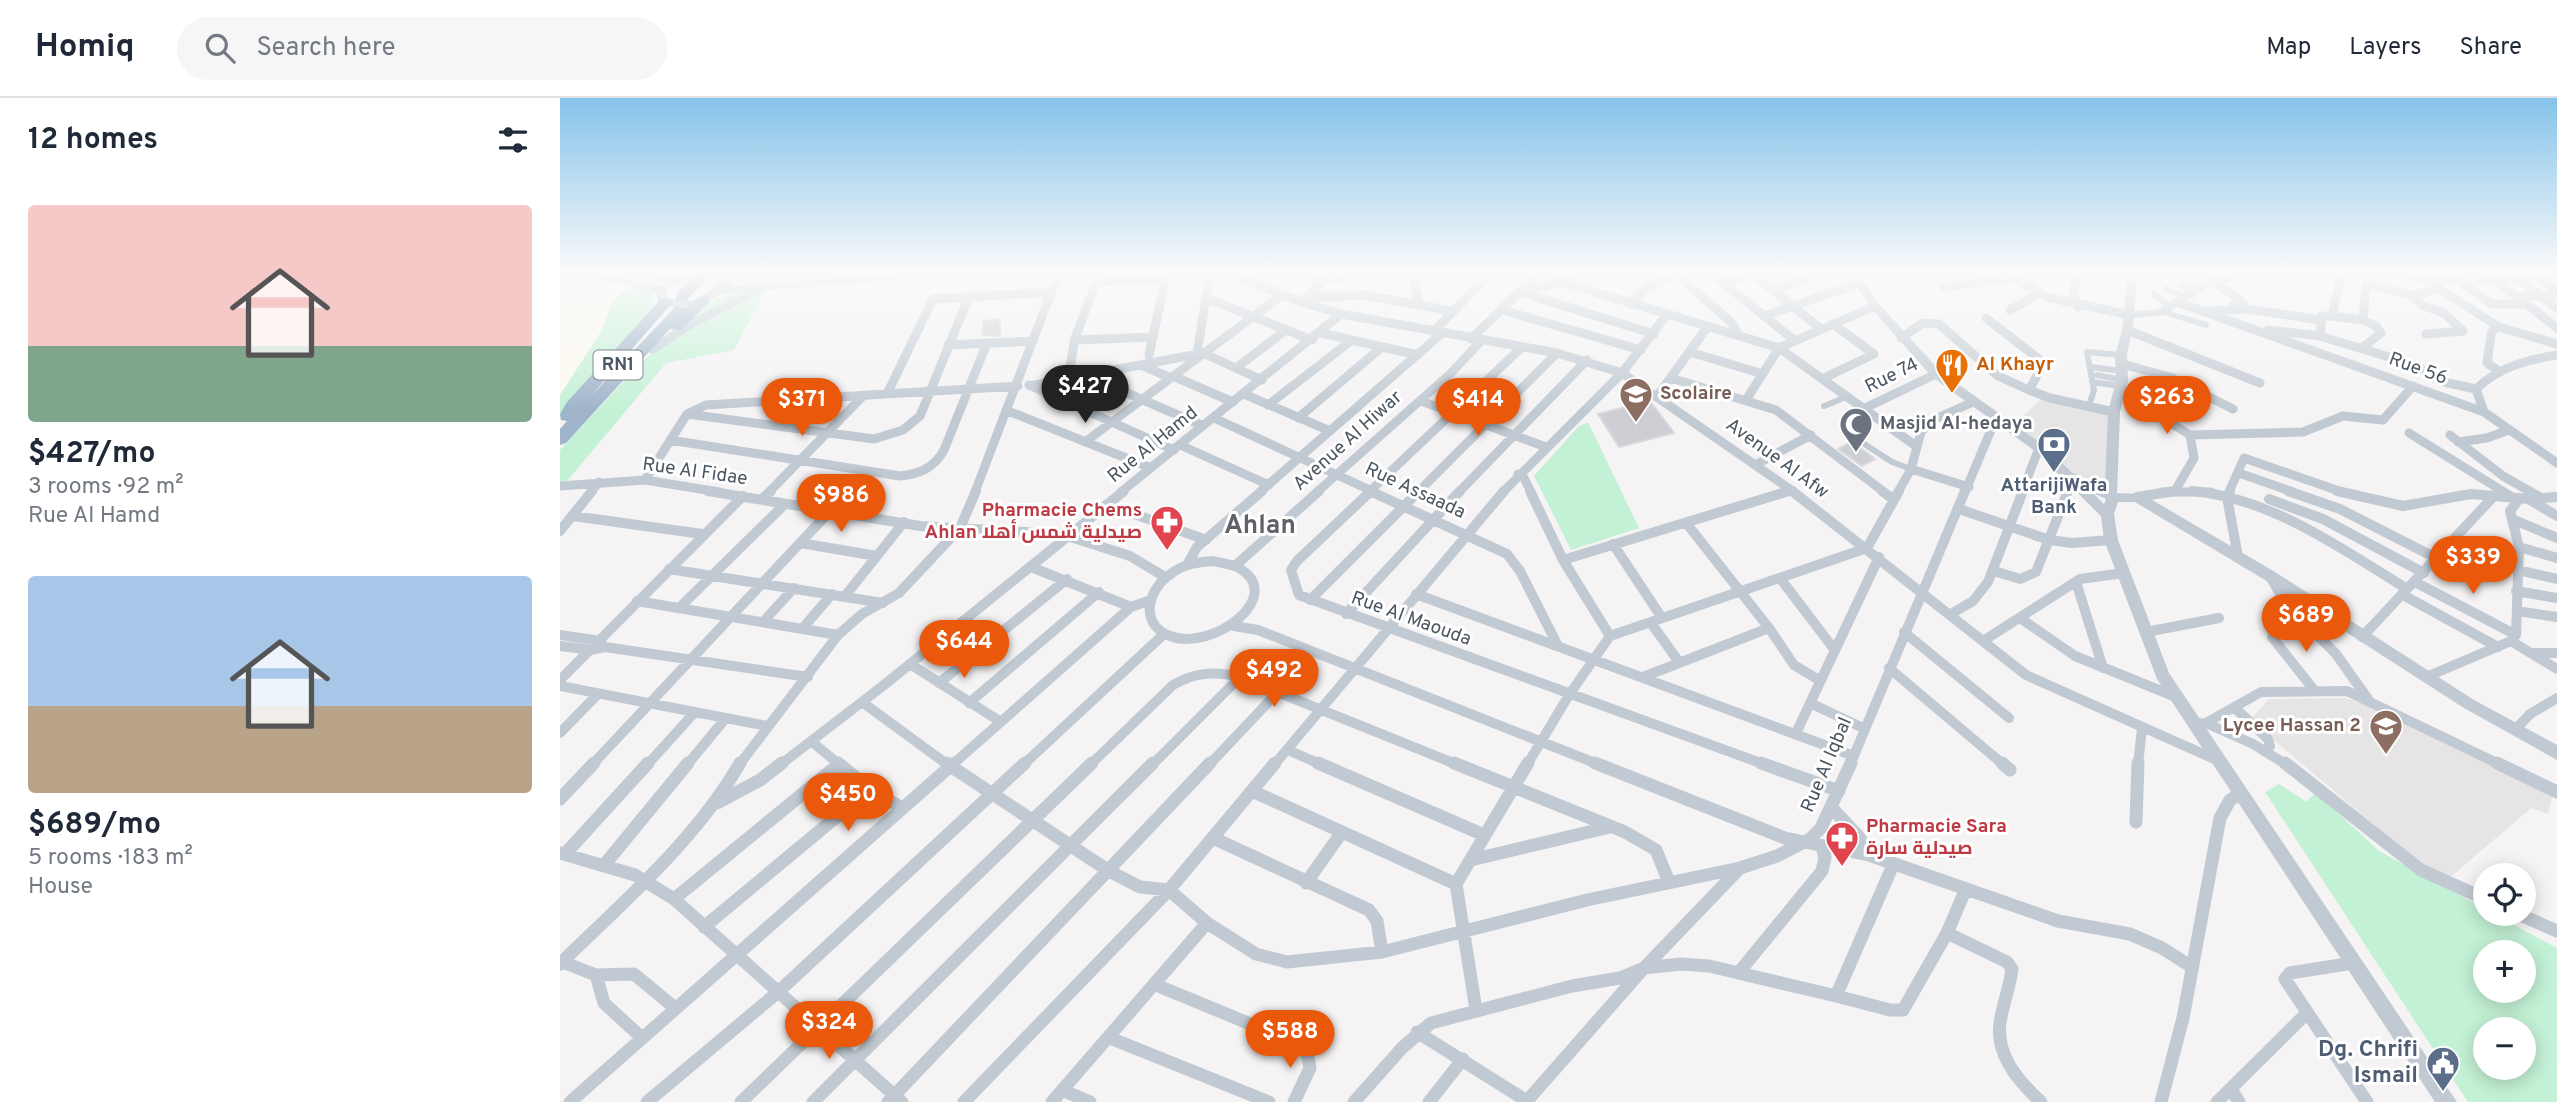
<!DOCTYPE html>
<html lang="en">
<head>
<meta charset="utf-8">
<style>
	body { margin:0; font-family:Overpass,Cairo,sans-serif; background:#f6f6f7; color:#1f2937; height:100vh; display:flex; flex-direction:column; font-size:26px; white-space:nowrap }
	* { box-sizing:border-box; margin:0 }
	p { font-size:23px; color:#747a83 }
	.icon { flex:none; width:38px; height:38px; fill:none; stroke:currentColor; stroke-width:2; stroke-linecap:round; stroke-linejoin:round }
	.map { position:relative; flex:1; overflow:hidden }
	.panel { display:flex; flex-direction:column; background:#fff; width:560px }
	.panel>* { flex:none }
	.fabs { position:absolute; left:1913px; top:765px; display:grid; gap:14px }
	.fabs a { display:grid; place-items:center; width:63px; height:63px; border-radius:50%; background:#fff; box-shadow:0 4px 18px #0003; font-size:35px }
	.price { position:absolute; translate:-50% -60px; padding:0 16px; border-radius:24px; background:#ea580c; color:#fff; font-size:23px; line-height:46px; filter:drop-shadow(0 2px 4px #0008) }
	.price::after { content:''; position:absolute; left:50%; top:42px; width:21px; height:16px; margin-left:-10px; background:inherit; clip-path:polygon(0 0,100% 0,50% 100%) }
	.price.on { background:#222; color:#fff }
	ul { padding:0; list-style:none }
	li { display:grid; align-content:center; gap:14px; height:371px; padding:0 28px }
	li span { display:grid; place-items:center; height:217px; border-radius:7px; color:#555 }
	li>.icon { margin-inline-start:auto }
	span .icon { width:126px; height:126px; fill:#fffc; stroke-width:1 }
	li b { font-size:30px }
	h2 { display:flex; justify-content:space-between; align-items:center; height:84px; padding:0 28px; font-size:30px }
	header { display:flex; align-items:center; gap:42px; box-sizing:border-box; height:98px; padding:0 35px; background:#fff; border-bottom:2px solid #e0e1e3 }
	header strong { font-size:33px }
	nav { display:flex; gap:38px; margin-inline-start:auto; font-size:24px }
	.search { width:490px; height:63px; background:#f6f6f7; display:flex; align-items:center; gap:18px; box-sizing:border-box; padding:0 24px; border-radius:38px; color:#747a83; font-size:26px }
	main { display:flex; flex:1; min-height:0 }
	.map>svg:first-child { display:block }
</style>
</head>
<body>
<header>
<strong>Homiq</strong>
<div class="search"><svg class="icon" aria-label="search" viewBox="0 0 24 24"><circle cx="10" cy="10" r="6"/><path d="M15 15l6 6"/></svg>Search here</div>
<nav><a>Map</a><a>Layers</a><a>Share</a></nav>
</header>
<main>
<section class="panel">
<h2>12 homes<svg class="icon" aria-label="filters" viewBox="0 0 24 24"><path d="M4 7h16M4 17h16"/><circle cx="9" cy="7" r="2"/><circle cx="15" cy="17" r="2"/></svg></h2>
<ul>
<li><span style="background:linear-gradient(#f6c9c9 65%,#7fa58c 0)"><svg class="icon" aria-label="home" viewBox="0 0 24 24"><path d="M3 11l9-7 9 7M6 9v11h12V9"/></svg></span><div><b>$427/mo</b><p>3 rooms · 92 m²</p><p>Rue Al Hamd</p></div></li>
<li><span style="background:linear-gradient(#a9c7e8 60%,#b9a48a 0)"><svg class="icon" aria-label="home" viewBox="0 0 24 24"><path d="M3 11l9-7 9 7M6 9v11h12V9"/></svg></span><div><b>$689/mo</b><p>5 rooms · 183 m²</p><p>House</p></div></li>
</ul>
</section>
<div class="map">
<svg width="1997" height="1004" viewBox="0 0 1997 1004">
	<rect width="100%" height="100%" fill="#f5f3f3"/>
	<path fill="#fdf9ef" d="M0,178L84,189L53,242L0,297Z"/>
	<path fill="#e6e4e5" d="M1481,301L1549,317L1546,382L1541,386L1524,384L1454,327Z
		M1785,600L1819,610L1993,695L1988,716L1971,710L1888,781L1856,762L1690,622L1709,601Z"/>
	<path fill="#c3f1d5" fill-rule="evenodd" d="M70,189L94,193L92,201L96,210L0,318V297L40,235L54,201Z
		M205,193L174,252L106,265L7,383H0V352L71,275L140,208L173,194Z
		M1028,324L1079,430L1011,452L974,378L1018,329Z
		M1719,686L1747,704L1755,694L1819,753L1925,811V816H1933L1997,850V1004H1908L1705,694ZM1925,854H1964V892H1925ZM1925,931H1964V970H1925Z"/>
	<path fill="#cdcfd5" stroke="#d7d9de" stroke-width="2" d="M440,221V238L422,237L424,223Z
		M1090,303L1114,335L1059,349L1038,316Z
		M1291,344L1306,354L1315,361L1302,368L1278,351Z"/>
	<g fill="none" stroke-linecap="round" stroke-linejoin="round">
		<path stroke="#caccce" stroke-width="16" stroke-dasharray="16 8" stroke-linecap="butt" d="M150,179L156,174"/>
		<path stroke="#c1cad2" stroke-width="6" d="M1606,190L1622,199
			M1594,196L1610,209
			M1604,214L1646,227
			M1531,269L1562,273
			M1537,277L1562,282
			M1532,284L1561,288
			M1264,308L1286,299
			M1529,308L1534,292L1527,254L1561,257
			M1289,336L1332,364L1351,371"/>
		<path stroke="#c1cad2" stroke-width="9" d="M667,174L741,204L781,216L997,255L1062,275L1234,394
			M735,174L762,184
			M853,174L858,206
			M1150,174L1234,242
			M1443,174L1487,199L1569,217
			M1518,174L1513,196L1518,209
			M1641,174L1683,205L1673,208
			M1116,176L1172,225L1178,237
			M1193,176L1261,231
			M246,179L251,174
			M854,180L919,174
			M1980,180L1997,193
			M183,181L189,174
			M766,181L853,174
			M1866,182L1939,229L1997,246
			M1960,182L1997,210
			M537,184L605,180
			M1002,184L1219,250L1356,348
			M1938,184L1997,230
			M1164,185L1199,174
			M1808,186L1854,198L1878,190
			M1904,186L1931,206H1967
			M1624,187L1633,193
			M1384,189L1451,180
			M1213,192L1266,174
			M960,194L1094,236
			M963,194L1035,174
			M1854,198L1862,207L1884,215L1903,233L1866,236
			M1957,198L1997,197
			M646,200L752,242
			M745,200L805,197L891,213
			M744,201L771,176
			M1617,204L1924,314L1997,365
			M1071,206L1086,189L1122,174
			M942,212L1081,252
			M1450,212L1478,196
			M1647,213L1688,211L1760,222
			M1204,218L1299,185
			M1772,218L1803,222
			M1426,220L1484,265L1469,292L1490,300L1554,314
			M1936,228L1931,236L1927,265L1939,273
			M1567,232L1700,285
			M1708,232L1760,238L1852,266L1884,284L1916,291
			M873,234L931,174
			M761,235L858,257
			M1760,238L1762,218H1772L1780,183L1778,174
			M1341,240L1363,225L1379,226L1438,278L1469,292
			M911,241L980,174
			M516,242L592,239
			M388,247L473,243
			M1802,250L1821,235L1816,228L1803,222L1807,174
			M1130,254L1203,276
			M637,256L650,174
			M589,257L607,174
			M1562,266L1610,279L1673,311
			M581,267L611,280
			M510,269L515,240L540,174
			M676,270L726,232
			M528,278L643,328
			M613,278L673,304
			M1111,280L1216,312L1324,394
			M1262,281L1314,256L1273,226
			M469,287L614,352
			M470,288L643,255L702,282
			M1560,293L1630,337L1634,360L1615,393
			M327,296L373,201L492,194
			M684,296L770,333
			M1098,297L1148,228
			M1186,302L1219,250L1315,208
			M861,303L986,349
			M708,307L792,242
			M1303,311L1376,276
			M448,313L591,370
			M1924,314L1916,291C1939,269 1966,262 1997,257
			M127,316L314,341L343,332L360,318L409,199
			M654,320L814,394
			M738,320L822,249
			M1849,335L1944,394
			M1630,337L1743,334L1783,318L1823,322L1853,288
			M1890,337L1943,378L1971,394
			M110,342L340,378C360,376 374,370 384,352L427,245
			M525,344L722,197
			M1898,344L1927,340L1949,332
			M620,347L709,387
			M1197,366L1251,337
			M1351,371L1409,389
			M1679,375L1733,394
			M958,376L964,380L971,394
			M85,382L127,316L146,307L458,288
			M0,388L85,382L159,394
			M31,394L39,384
			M209,394L302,299
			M415,394L499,174
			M561,394L781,216
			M700,394L882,235
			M757,394L890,276L921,243
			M809,394L962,249
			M858,394L997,255
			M899,394L1027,262
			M943,394L1062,275L1107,216
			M1223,394L1231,392
			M1338,394L1351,371L1361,334L1373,322L1413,304
			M1405,394L1436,320
			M1462,394L1479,350
			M1507,394L1513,380
			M1602,394H1651
			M1669,394L1684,360L1782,394"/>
		<path stroke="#c1cad2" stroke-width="10" d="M148,393L360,428L501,436L570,458L605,479
			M810,393L947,456L960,473L997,546
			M811,393L737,463L731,472L739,497L1206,667
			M970,393L1003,462L1050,538
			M1232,393L1466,577L1659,663
			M1322,393L1333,401
			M1632,393C1711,400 1781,450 1847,491
			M1670,393L1667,399L1678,459
			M1728,393L1780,411L1876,460
			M1777,393L1843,408L1911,396L1969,401L1997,399
			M1941,393L1950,398
			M1968,393L1981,400
			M1577,399L1615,393
			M202,401L211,393
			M1709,401L1763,421L1864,475
			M1970,402L1997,418
			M547,406L646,442
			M1399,411L1489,442L1512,445L1551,442
			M13,418L142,436
			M1952,421L1997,440
			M1127,426L1209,530
			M0,433L32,393
			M240,445L317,458
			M1053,446L1102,520
			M1959,449L1997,460
			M1003,462L1229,393
			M653,463C661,465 672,466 679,470C727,498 653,554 610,538C578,526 588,490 612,475C624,466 638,464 653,463Z
			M627,467L637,449L702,393
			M676,467L759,393
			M471,469L571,509
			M109,471L323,505
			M1958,472L1997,481
			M1434,473L1460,481L1476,474L1508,393
			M1710,478L1724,503L1776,556L1808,601
			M1220,480L1274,551
			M1516,484L1543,570
			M1855,484L1956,537
			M1956,493L1997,500
			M856,496L1294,658
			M1843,497L1938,549
			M285,498L344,424
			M750,502L859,393
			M77,503L278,537
			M119,510L225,406
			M1957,513L1997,519
			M786,516L900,393
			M1391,516L1413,503L1428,484L1463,393
			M1460,520L1515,558L1616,599
			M203,524L234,490
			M1091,525L1119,564
			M674,528L698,532L1040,667
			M242,531L272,496
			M1344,534L1449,620
			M1586,534L1659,520
			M0,537L40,543L43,547
			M1712,539L1754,592
			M1802,539L1935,397
			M1423,543L1520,481L1564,475
			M1951,543L1997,571
			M0,548L31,552L45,549L248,579
			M1972,555H1997
			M350,566L441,624
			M1329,570L1444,667
			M1083,579L1209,530L1234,567L1259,582
			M1866,579L1951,543L1956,537L1959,449L1950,413L1960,400
			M0,582L183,398
			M379,585L507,481
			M0,588L207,628
			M302,604L388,667
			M409,605L539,494
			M1250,605L1303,630
			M1675,610L1708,641L1710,648L1707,653
			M1646,625L1693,646L1727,667
			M1634,626L1646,625L1701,594L1787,593L1941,667
			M1955,632L1970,616L1997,600
			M0,635L37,597
			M1236,635L1319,459
			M251,643L280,667
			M728,652L762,667
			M32,667L270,413
			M87,667L135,614
			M127,667L165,621
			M179,667L278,537L302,516L339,495L400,430L416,393
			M220,667L324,587L564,393
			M392,667L571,509L588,503
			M463,667L604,536
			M530,667L613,587C635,574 655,573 680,579L898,667
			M592,667L680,579
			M649,667L717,595
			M714,667L944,393
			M967,667L1009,597L1050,538L1307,450L1339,393
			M1290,667L1405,393
			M1578,667L1582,630"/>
		<path stroke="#c1cad2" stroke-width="13" d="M278,665L310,691L342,710
			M386,665L549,773L580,789L609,792L647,825L696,856L727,864L822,854L1027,802L1180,770
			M758,665L924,737
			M894,665L1065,734L1096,752L1109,784
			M1035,665L1225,740L1309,757L1498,823L1570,836L1602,850L1632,869
			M1201,665L1279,693
			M1442,665L1450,672
			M1725,665L1861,772L1925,801
			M1937,665L1997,694
			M692,693L896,786
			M0,701L34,665
			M157,705L200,682L222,665
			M1271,709L1299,739L1309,757
			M1576,724L1578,665
			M653,740L809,812L817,823L822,854
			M0,755L75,777L114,801L342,1004
			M5,756L88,665
			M911,762L1050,729
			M45,766L128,665
			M746,785L782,734
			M1405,793L1387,835L1447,864L1452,871C1450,888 1444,903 1441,919C1433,954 1457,982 1481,1004
			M114,801L279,666
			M1958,816L1997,833
			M144,829L310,691
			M0,863L36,877L74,876L115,910
			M1793,865L1730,875L1725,881L1807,1004
			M0,866C64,803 135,743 180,665
			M1180,873L1262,773L1265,760L1262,749
			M36,877L44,905L81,939
			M596,887L746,949L750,970L734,1004
			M1276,898L1330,912H1343L1387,835
			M916,912L896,786L968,665
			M857,934L967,1003
			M550,940L709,1004
			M1671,991L1679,1004
			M502,992L530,1004
			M10,1004L394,665
			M87,1004L217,895L465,665
			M181,1004L532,665
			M253,1004L593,665
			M328,1004L650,665
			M404,1004L609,792L715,665
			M492,1004L647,825
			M794,1004L842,950L871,925L1012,888L1060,880L1084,870L1121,866L1149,868L1276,898L1333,767
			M869,1004L903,961
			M966,1004L1084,870L1180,770L1217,758L1250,741L1261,730L1291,665
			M1601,1004L1623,920L1660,720L1670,702L1680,696
			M1657,1004L1747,915"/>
		<path fill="#c1cad2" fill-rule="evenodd" d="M1287,174H1297L1319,206L1380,273L1483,347L1522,384L1545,389L1548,314L1556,282L1555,257L1562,232L1568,174H1578L1574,213L1597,212L1642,184L1681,174H1697L1696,176L1650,188L1604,217L1574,220L1567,257L1568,282L1560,314L1557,395L1582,396L1715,474L1914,602L1997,647V662L1904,610L1705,482L1575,404H1558L1554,416L1558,442L1609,575L1897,1004H1875L1597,581L1544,442L1541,418L1475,353L1372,279L1311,210ZM1533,395L1546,401L1544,406Z
			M1825,174L1913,181L1997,175V181C1959,185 1856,195 1825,174Z"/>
		<path fill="#c1cbd6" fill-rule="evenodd" d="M14,174H34L106,189L108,199C136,212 147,190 168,180L174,184L171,188L360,174H408L402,177L204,192L130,232L93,256L89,255V249L122,226L185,194C179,194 169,193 163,196C140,206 123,216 98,204L96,194L20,177Z
			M78,174L117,178L128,174H143L108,190L102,186L104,183L75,179L73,177Z"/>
		<path fill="#9fb4c9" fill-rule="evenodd" d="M158,174H172L164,179L159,178Z
			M140,175L145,176V182L126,203H116V197L135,176Z
			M144,197L149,198V204L121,232L110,231L6,345L0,347V331L7,323L1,322L0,316L7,304L101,201H111L113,204L30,299L115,209L126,210Z"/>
	</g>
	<linearGradient id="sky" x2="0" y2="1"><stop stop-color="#85c3ea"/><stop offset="0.55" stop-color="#fafafa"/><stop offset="1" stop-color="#fafafa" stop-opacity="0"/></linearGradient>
	<rect width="1997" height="314" fill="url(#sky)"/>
	<defs>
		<symbol id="restaurant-pin" viewBox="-11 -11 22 30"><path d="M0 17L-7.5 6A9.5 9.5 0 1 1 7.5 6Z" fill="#e8710a" stroke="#fff"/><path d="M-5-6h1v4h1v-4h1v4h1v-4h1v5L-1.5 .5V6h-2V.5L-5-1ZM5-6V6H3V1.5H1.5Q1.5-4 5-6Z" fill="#fff"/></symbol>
		<symbol id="school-pin" viewBox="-11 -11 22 30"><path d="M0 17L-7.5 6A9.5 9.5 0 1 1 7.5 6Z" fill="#8d6e63" stroke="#fff"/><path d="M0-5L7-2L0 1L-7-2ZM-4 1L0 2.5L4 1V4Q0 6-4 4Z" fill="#fff"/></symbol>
		<symbol id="mosque-pin" viewBox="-11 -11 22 30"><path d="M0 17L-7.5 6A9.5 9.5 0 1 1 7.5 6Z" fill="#6b7280" stroke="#fff"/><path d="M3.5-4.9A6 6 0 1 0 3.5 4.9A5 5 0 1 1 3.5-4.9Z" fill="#fff"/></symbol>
		<symbol id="bank-pin" viewBox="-11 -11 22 30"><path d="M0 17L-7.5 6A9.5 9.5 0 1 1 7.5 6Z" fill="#5c6f8a" stroke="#fff"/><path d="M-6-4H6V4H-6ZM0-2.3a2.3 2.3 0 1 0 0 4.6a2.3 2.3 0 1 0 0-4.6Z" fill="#fff"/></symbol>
		<symbol id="pharmacy-pin" viewBox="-11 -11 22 30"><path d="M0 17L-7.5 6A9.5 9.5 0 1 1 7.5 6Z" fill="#e0444e" stroke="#fff"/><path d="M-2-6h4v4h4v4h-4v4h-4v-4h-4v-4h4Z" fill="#fff"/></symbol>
		<symbol id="civic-pin" viewBox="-11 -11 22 30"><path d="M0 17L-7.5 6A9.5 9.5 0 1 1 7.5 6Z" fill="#5c6f8a" stroke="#fff"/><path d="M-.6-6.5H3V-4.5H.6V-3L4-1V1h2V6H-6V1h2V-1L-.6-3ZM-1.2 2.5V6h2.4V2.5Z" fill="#fff"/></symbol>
	</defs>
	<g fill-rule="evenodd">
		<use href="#restaurant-pin" x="1373" y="248" width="38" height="52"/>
		<use href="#school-pin" x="1057" y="277" width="38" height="52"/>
		<use href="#mosque-pin" x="1277" y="307" width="38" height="52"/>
		<use href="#bank-pin" x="1475" y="327" width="38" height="52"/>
		<use href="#pharmacy-pin" x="588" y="405" width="38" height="52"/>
		<use href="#school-pin" x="1807" y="609" width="38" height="52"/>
		<use href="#pharmacy-pin" x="1263" y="721" width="38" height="52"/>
		<use href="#civic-pin" x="1864" y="946" width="38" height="52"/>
	</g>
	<g text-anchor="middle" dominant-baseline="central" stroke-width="6" stroke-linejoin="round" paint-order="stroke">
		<rect fill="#fff" stroke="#808990" stroke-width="2" x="33.5" y="252.5" width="49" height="29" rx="5"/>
		<g font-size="18" font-weight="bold" fill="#4a5661">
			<text x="58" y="267">RN1</text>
		</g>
		<g font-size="19" font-weight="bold" fill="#c56008" stroke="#fff" text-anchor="start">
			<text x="1416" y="267">Al Khayr</text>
		</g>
		<g font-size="19" fill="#4a5661" stroke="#fff">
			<text transform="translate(1858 271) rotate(20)">Rue 56</text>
			<text transform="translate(1332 278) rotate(-26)">Rue 74</text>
			<text transform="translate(788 343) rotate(-42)">Avenue Al Hiwar</text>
			<text transform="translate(593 347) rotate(-39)">Rue Al Hamd</text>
			<text transform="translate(1217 361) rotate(36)">Avenue Al Afw</text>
			<text transform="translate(135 374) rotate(8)">Rue Al Fidae</text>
			<text transform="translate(855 393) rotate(25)">Rue Assaada</text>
			<text transform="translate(851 521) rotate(20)">Rue Al Maouda</text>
			<text transform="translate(1267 667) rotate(-67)">Rue Al Iqbal</text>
		</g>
		<g font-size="19" font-weight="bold" fill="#785e54" stroke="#fff" text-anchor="start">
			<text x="1100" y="296">Scolaire</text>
			<text x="1801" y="628" text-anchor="end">Lycee Hassan 2</text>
		</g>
		<g font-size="19" font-weight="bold" fill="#5b616d" stroke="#fff" text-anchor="start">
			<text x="1320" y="326">Masjid Al-hedaya</text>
		</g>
		<g font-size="19" font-weight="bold" fill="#4e5e75" stroke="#fff">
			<text x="1494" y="388">AttarijiWafa<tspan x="1494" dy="22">Bank</tspan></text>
		</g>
		<g font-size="19" font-weight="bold" fill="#be3a42" stroke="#fff" text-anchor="end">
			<text x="582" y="413">Pharmacie Chems<tspan x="582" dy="22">Ahlan صيدلية شمس أهلا</tspan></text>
			<text x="1306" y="729" text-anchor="start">Pharmacie Sara<tspan x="1306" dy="22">صيدلية سارة</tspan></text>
		</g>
		<g font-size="23" font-weight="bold" fill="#4e5e75" stroke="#fff" text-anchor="end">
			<text x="1858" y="952">Dg. Chrifi<tspan x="1858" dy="26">Ismail</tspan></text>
		</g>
		<g font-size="26" font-weight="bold" fill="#5f6368" stroke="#fff">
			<text x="700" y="428">Ahlan</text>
		</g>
	</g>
</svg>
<div class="fabs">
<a><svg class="icon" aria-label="locate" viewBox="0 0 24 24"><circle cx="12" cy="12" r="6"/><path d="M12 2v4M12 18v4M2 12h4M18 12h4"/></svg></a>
<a>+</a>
<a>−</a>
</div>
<b class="price on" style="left:525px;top:327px">$427</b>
<b class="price" style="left:1607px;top:338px">$263</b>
<b class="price" style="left:242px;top:340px">$371</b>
<b class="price" style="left:918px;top:340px">$414</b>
<b class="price" style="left:281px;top:436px">$986</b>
<b class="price" style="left:1913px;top:498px">$339</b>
<b class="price" style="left:1746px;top:556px">$689</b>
<b class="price" style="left:404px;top:582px">$644</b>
<b class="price" style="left:714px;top:611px">$492</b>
<b class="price" style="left:288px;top:735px">$450</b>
<b class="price" style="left:269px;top:963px">$324</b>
<b class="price" style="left:730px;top:972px">$588</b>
</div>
</main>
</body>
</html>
